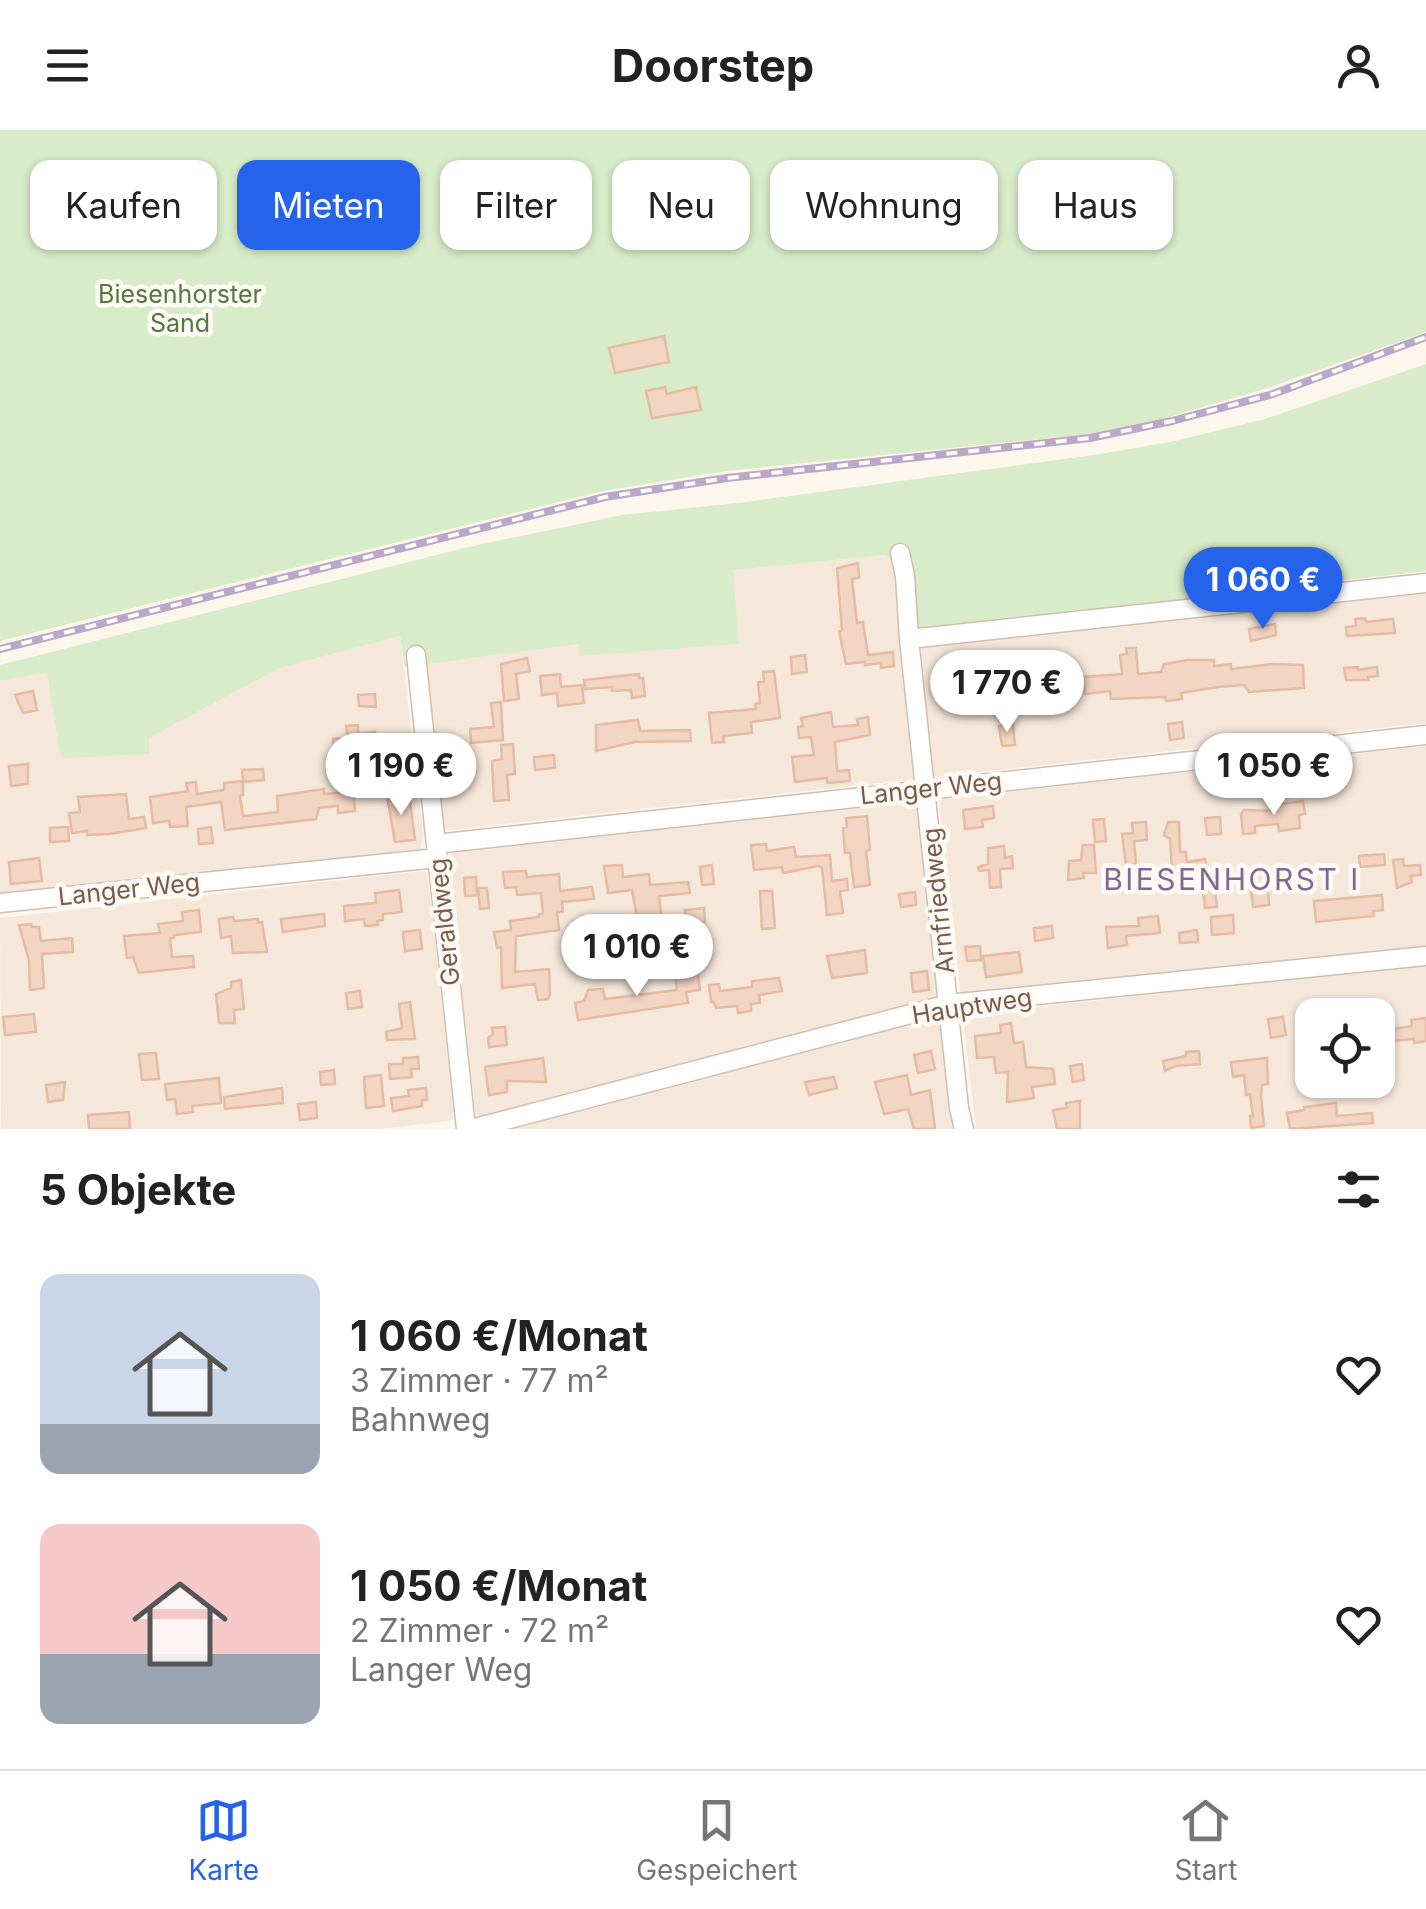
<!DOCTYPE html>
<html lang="de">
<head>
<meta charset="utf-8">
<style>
	body { margin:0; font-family:Inter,sans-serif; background:#f2f2f2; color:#222; height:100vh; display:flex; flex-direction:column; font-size:38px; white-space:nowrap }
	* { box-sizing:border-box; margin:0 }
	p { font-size:32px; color:#767676 }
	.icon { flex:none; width:55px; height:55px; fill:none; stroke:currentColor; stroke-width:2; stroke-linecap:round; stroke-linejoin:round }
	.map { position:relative; height:999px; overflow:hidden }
	.panel { display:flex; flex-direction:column; background:#fff; flex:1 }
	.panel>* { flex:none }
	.hud { position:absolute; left:30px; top:30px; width:1368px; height:90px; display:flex; gap:20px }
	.controls { position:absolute; left:1295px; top:868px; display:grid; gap:20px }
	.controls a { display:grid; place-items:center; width:100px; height:100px; border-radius:20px; background:#fff; box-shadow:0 2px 8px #0004; font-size:50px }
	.price { position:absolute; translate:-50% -85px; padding:0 22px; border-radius:35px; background:#fff; color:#222; font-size:32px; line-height:65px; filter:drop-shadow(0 2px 5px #0008) }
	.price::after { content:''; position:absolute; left:50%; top:60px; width:30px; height:22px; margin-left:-15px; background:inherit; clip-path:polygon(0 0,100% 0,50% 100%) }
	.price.on { background:#2563eb; color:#fff }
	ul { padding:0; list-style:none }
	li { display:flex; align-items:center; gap:30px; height:250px; padding:0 40px }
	li span { display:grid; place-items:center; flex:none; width:280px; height:200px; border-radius:20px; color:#555 }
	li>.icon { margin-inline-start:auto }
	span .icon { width:120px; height:120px; fill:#fffc; stroke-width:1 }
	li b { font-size:42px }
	h2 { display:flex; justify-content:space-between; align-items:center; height:120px; padding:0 40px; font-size:42px }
	.tag { padding:0 35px; border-radius:20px; background:#fff; box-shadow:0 2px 8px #0004; font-size:35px; line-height:90px }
	.tag.on { background:#2563eb; color:#fff }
	header { display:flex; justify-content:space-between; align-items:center; height:130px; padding:0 40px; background:#fff; font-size:45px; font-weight:700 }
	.tab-bar { display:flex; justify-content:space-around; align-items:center; height:140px; border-top:2px solid #e0e0e0; background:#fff; font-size:28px; color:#767676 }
	.tab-bar a { display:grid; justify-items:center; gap:5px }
	.tab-bar .on { color:#2563eb }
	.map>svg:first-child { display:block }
</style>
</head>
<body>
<header><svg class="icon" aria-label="menu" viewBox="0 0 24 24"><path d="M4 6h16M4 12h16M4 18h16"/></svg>Doorstep<svg class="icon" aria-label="person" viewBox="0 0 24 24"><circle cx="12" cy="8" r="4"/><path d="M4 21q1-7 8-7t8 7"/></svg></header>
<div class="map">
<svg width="1426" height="999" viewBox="0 0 1426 999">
	<rect width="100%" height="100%" fill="#fdf6ec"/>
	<path fill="#f5e8da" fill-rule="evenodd" d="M885,425L893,431L903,514L1426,457V593L448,700L444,697L426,534L580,514V525L739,514L732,440Z
		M400,506L423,703L421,719L0,765V551L47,541L150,624L149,608L280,538Z
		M1426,616V817L961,868L939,673L942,669Z
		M913,672L917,675L939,864L936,869L481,986L475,984L448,726L451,723Z
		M423,741L428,744L454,987L450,991L380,999H1L0,788Z
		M1426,834V999H976L963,888L967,885ZM1312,885H1378V950H1312Z
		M938,885L941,889L954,999H499Z"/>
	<path fill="#d8ecc9" d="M0,0H1426V202L1271,257L1155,291L1090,304L726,341L603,361L0,511Z
		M1426,234V441L914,499L893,431L885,425L733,440L739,514L580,526L579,514L405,537L400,506L280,538L149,608L150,624L61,628L47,542L0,551V535L468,417L622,385L738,373L1094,325L1175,311L1265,289Z"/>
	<path fill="#f3d5c3" stroke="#e6bba3" stroke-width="2.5" d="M664,206L669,232L615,243L609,218Z
		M665,257L667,264L696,257L701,280L652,288L646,261Z
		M858,433L859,448L852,449L857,493L863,492L868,525L893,522L894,536L881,538V533L865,535V532L846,534L839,501L842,500L837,438Z
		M1365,488L1366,492L1393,489L1395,503L1347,506L1346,497L1356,496L1355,489Z
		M1275,494L1276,505L1251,511L1249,499Z
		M1126,518H1136L1138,544L1161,542L1164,534L1187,530H1214V536L1231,534V539L1272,534L1303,535L1304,558L1249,562L1244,555L1218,557L1181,563L1182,569L1166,571L1165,567L1111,569L1110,561L1085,564L1083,547L1122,544L1120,525L1127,524Z
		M805,525L807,542L792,544L791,527Z
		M527,528L530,541L516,544L519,569L504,571L501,534Z
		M1358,537V540L1377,537L1378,546L1368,547L1369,550H1346L1344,538Z
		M774,541L780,588L751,592L752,603L723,606L724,612L712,613L709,583L756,579L755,574L760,573L758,552H764L763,542Z
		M560,544L561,557L582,555L584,573L558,576L557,563L542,565L540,546Z
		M639,544V548H643L645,566L632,568L631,560L612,561V557L585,559L584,550Z
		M1045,552L1046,567L1032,569L1031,554Z
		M33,561L37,580L23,583L15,565Z
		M375,564L376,577L359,576L358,565Z
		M501,572L503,610L471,613L470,599L494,597L491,573Z
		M831,582L833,597L858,595L857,589L868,587L870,605L835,612L837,641L849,640L850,651L827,653V648L795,652L792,627L814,625L811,607L799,608L798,597L803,596L801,588Z
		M638,590L640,601L690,600L691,611L635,612L596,621V595Z
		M1182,592L1184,608L1170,610L1168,594Z
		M1013,594L1015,615L1002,616L999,596Z
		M358,595V604L375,602L377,617L358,619L359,639L337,641L333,609L348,608L346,596Z
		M513,614L515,644L507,645L509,670L494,671L492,631L502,629L501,615Z
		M554,625L555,638L535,640L534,627Z
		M470,630L472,648L460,649L459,632Z
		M28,634V654L11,656L9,636Z
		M263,639L264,650L243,652V665L240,666L243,686L278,682L277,666L324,659V664L353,661L355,681L338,683V676L319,678L316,689L225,700L221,672L186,677L188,696L170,697L169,691L153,693L150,667L188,661L186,653L196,652L197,664L224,660V653L243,651L242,640Z
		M126,664L129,689L144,687L146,698L109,704L87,705V701L72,703L69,683L80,682L78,667Z
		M409,664L415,710L395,712L387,666Z
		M1303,671L1305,684L1299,685L1300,698L1279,701L1278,694L1255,696V703L1243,704L1241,684L1244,680L1276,681V675Z
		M993,676L994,688L982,690L983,697L965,699L963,680Z
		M867,686L870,720L866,721L870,755L854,757L850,723H845L843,698L847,697L846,688Z
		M1220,687L1221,704L1207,705L1205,688Z
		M1104,689L1106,711L1095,712L1093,690Z
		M1146,692L1147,710L1134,711L1136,734L1126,735L1122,704L1133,703L1132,693Z
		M1168,692H1179L1180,722H1186L1187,732L1205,729L1209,752L1214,751L1217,777L1205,778L1203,759L1180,762V755L1153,757L1151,744L1172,741L1170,709L1164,705Z
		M68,697L69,711L50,712V698Z
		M211,697L213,713L199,714L198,699Z
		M766,714L767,721L794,717L796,727L830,725L832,751L847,749L848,760L840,761L843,783L827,785L822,738L818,736L783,743L782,737L754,740L751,715Z
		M1083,715H1094L1096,743H1083L1084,748L1068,750L1069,731L1081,730Z
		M1004,716L1005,728L1012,726L1013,738L1000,739L1001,757L990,758L989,740L979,741L978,737L988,734V718Z
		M1384,724L1385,735L1360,737L1359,726Z
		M39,728L42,751L11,754L9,732Z
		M1403,729L1404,736L1420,735L1421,745L1411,746L1412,752L1397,758L1393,730Z
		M622,735L623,747L649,744L650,755L688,752L690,763L659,766L661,785L637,788L632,760L608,763L604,736Z
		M712,735L714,754L702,755L700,737Z
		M526,741L527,747L559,744L560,761L592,757L594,769L562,772L563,782H557L559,800L516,806L515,842L549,839L550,865L548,869L538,870L535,854L502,858L501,817L497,818L494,802L511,800L510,791L539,787V784L543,783L541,763L517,765L516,757L505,758L503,742Z
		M476,747L477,765L465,766L464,748Z
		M478,758H487L489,778L480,779Z
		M1268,758L1269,775L1253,777L1251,760Z
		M399,760L402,782L383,784V790L377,791L378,795L365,796L364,789L345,791L344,776L376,773L375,763Z
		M760,761H772L775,798L762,799Z
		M915,762L916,775L901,777L899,764Z
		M1382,765L1383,780L1373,781L1374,786L1316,792L1314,771Z
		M704,778L705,792L687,794L685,780Z
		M199,780L201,802L174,805V808H170L172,827L193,826L194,837L139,843L133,827L127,828L124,806L160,803L158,794L183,791L182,782Z
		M324,784L325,796L283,802L281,789Z
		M1233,785L1234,803L1212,805L1211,787Z
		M1158,786L1160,803L1126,806L1127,815L1108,818L1106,797L1139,796L1138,788Z
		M233,787L234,791L258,789V793L262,792L267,822L233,823L231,806L221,808L219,789Z
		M31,794L32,797H39L41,811L72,808L73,822L42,824L44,858L30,860L29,830L19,795Z
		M1052,796L1053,808L1035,811L1034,798Z
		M420,800L422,819L405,821L403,802Z
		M1197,800L1198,812L1180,813L1179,803Z
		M632,807L636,828L617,829L616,820L610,821L609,811Z
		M980,816L981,830L967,831L965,817Z
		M865,820L867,843L832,848L827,826Z
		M1019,822L1022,842L986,847L983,826Z
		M682,838L684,846L698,844L700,860L686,862L688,873L578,890L575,873L584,871L588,860L603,859L605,869L677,860L674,839Z
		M927,841L929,860L913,862L911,843Z
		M779,848L782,861L759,865L760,873L751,874V881L738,883L737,876L716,878L714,872H711L709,855L719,854L720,861L752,857V851Z
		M241,850L244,879L234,880L235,893H219L216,864L231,858V852Z
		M360,861L362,877L348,879L346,863Z
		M410,872L415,909L387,910L386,902L402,898L399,874Z
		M34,884L36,902L5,905L3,887Z
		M1283,887L1286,905L1271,908L1268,889Z
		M1426,888V911L1414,913V909L1394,911L1391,899L1412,896L1411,890Z
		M1011,893L1014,913L1023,912L1026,937L1053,939L1055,954L1032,957L1034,968L1007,972L1008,942L996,943L994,927L977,928L975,906L1001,903L1000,895Z
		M505,897L507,915L489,917L488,908L493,904L492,898Z
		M931,921L935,939L918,943L914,925Z
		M1199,921L1200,934L1176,936L1165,941L1163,931L1186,926V922Z
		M156,923L159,949L142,950L139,924Z
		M418,927L419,939H411L412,947L390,949L389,934H403V928Z
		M543,928L546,952L507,951V962L489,965L485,937Z
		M1267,928L1268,954L1262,955L1261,966L1264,996L1251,998L1250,986H1253L1250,964L1246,965L1244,945L1233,947L1231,932Z
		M1082,934L1084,950L1073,952L1070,936Z
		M334,940L335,954L321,955L320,942Z
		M381,945L384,976L366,978L364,947Z
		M907,945L911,965L930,960L935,999H914L908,979L884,984L875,952Z
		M834,947L837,958L809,965L805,952Z
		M219,948L221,973L192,976L193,982L177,984L175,969L167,970L165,954Z
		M65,952L63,970L48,972L46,955Z
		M282,958L283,973L225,979L224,967Z
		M426,958L427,970H422V976L393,981L391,968L409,966L408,960Z
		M1080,971V999H1057L1053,980L1067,978L1066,973Z
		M316,972L317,988L300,990L298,974Z
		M1336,973L1337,986L1372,983L1373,993L1290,999L1287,983L1304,980V977Z
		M129,982L130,999H89L88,985Z"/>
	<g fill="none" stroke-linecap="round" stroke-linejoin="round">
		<defs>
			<path id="minor" d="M900,423L905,446L909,509L959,978L964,999
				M909,509L1426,453
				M416,525L466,999
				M436,714L1426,605
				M0,773L437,728
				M471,999L949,874L1426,826"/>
		</defs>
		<use href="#minor" stroke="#d1beb0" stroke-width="21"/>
		<use href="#minor" stroke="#fff" stroke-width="18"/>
		<defs>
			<path id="rail" d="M0,519L605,367L727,348L1090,308L1172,291L1273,264L1426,207"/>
		</defs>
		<use href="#rail" stroke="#b9a8c9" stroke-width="8"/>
		<use href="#rail" stroke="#fffaf3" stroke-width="4" stroke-dasharray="11" stroke-linecap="butt"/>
	</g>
	<g text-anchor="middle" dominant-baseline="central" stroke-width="9" stroke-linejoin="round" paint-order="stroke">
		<g font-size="25" fill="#537a41" stroke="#fffaf3">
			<text x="180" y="164">Biesenhorster<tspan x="180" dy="29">Sand</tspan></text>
		</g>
		<g font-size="25" fill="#7a5c4d" stroke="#fffaf3">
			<text transform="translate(931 658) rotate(-6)">Langer Weg</text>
			<text transform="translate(129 759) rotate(-6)">Langer Weg</text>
			<text transform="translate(938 771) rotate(-96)">Arnfriedweg</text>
			<text transform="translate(444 792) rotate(-96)">Geraldweg</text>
			<text transform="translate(972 876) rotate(-9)">Hauptweg</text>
		</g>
		<g font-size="30" letter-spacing="2.5" fill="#846695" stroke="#fffaf3">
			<text x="1232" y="749">BIESENHORST I</text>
		</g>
	</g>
</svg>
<div class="controls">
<a><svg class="icon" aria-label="locate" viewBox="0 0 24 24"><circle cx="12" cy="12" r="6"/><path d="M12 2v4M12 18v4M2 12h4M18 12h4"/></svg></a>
</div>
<b class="price on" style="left:1263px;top:502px">1 060 €</b>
<b class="price" style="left:1007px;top:605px">1 770 €</b>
<b class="price" style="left:401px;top:688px">1 190 €</b>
<b class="price" style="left:1274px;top:688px">1 050 €</b>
<b class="price" style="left:637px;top:869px">1 010 €</b>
<div class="hud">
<a class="tag">Kaufen</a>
<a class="tag on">Mieten</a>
<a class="tag">Filter</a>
<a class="tag">Neu</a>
<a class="tag">Wohnung</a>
<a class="tag">Haus</a>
</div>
</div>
<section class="panel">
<h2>5 Objekte<svg class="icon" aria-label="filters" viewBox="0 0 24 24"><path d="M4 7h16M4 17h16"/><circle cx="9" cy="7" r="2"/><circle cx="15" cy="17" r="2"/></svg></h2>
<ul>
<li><span style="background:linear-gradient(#c9d6e8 75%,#9aa5b1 0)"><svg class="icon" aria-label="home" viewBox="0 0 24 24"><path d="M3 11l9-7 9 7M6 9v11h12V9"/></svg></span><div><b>1 060 €/Monat</b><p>3 Zimmer · 77 m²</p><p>Bahnweg</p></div><svg class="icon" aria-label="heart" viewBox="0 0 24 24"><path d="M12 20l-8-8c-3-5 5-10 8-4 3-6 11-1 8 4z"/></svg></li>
<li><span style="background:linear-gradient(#f6c9c9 65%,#9aa5b1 0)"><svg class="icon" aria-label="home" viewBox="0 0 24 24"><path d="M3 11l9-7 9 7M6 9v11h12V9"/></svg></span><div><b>1 050 €/Monat</b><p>2 Zimmer · 72 m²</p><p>Langer Weg</p></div><svg class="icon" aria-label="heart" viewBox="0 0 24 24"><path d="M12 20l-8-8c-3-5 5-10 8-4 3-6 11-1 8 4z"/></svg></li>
</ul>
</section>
<nav class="tab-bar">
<a class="on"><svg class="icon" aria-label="map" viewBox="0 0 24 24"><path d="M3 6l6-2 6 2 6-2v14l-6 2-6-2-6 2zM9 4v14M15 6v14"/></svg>Karte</a>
<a><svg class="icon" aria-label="saved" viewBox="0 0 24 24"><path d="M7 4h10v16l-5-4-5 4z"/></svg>Gespeichert</a>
<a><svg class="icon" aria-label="home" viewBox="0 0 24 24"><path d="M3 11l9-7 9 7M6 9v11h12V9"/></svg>Start</a>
</nav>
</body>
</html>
